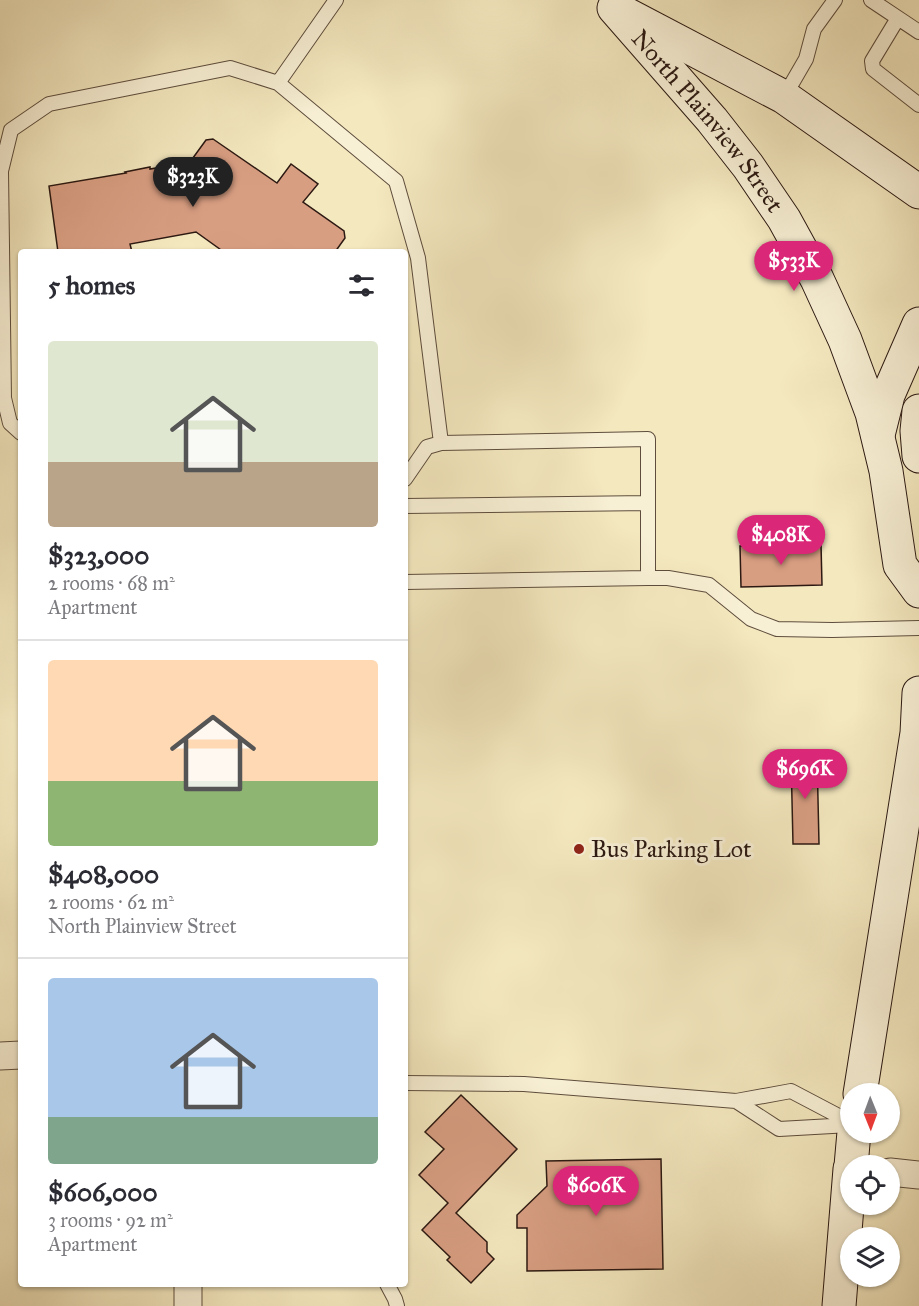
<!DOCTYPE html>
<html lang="en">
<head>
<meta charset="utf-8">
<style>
	body { margin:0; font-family:"IM FELL Great Primer",serif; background:#f7f7f7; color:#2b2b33; height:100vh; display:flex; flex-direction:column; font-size:22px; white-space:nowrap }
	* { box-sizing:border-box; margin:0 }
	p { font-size:20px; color:#7c7c81 }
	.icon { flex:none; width:33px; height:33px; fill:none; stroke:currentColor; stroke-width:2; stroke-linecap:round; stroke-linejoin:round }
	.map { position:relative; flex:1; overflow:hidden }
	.panel { position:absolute; left:18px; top:249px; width:390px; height:1038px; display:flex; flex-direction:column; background:#fff; border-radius:6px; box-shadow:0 2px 4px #0004 }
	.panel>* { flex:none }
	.needle { width:39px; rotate:179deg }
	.tools { position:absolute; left:840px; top:1083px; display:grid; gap:12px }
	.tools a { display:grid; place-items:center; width:60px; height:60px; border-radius:50%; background:#fff; box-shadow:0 2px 4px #0004; font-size:30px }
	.price { position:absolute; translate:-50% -51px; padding:0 14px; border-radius:21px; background:#db2777; color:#fff; font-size:20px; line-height:39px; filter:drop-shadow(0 2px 3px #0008) }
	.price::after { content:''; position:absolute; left:50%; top:36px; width:18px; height:14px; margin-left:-9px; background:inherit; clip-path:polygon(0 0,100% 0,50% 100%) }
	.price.selected { background:#222; color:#fff }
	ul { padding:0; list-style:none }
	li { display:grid; align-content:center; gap:12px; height:318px; padding:0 30px }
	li+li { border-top:2px solid #e1e1e2 }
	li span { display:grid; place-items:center; height:186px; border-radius:6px; color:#555 }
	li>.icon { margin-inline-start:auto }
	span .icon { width:108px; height:108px; fill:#fffc; stroke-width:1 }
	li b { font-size:26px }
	h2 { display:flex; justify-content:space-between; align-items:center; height:72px; padding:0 30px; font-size:26px }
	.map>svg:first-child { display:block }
</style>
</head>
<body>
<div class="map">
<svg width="919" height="1306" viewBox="0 0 919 1306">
	<rect width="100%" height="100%" fill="#f4e8bf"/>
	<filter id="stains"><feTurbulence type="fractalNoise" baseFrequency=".00333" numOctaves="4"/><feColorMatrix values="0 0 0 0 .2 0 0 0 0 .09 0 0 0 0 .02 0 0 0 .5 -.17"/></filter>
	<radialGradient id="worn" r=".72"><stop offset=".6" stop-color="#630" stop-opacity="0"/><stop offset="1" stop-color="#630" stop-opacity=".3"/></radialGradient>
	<path fill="#d89e82" stroke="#2c1912" stroke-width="1.5" d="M213,139L277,183L291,164L318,184L303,202L344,231L345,238L335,252H224L196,232L130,244L132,252H58L49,186L126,173L125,172L150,167V169L190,162L206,140Z
		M821,544L822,585L741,587L740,546Z
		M817,755L819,844H793L791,756Z
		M461,1095L517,1149L456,1213L487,1242V1252L494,1259L471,1283L447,1260L450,1257L422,1230L448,1203L419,1175L444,1149L425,1132Z
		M661,1159L663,1269L527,1271V1228H517V1215L547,1186L546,1161Z"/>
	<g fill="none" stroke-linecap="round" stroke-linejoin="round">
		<defs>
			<path id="lane" d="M336,0L278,83L396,181L418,258L441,443
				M871,0L919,32
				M898,18L872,61L873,69L919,105
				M784,97L806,59L814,29L835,0
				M21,433L10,423L4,398L1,171L11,130L49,104L230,68L278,83
				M405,479L427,447L441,443L648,439V578L405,582
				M405,506L648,503
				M648,578H668L709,585L751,619L777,629L832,630L919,628
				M405,1083L524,1084L736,1101L791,1091L850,1122
				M736,1101L779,1129L850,1125
				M387,1284L395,1299L397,1306"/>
			<path id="street" d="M0,1056L21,1055
				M890,1172L919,1175
				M188,1284V1306"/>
			<g id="secondary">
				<path id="s1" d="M614,8L712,120L748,166L784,219L817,279L845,340L872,413L886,471L900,565L919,591"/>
				<path d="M628,15L784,97L919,192"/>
				<path d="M919,411L917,431L919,456"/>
				<path d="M878,435L888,395L919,324"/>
				<path d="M860,1094L917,733L919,693"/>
				<path d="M851,1166L854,1132"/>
				<path d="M839,1306L850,1169"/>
			</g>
		</defs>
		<use href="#lane" stroke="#5e4d3d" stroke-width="16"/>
		<use href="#street" stroke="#5e4d3d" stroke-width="29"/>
		<use href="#secondary" stroke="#2c1912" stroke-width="35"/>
		<use href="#lane" stroke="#f8f0d5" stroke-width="14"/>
		<use href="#street" stroke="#f8f0d5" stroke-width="27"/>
		<use href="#secondary" stroke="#f8f0d5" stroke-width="33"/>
	</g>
	<circle fill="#8f2418" stroke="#f8f0d5" stroke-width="2" cx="579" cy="849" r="6"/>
	<g text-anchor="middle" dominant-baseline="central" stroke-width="6" stroke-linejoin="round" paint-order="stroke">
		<g font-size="24" fill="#2c1912" stroke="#f8f0d5">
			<text stroke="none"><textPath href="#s1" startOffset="147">North Plainview Street</textPath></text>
		</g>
		<g font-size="24" fill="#2c1912" stroke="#f8f0d5" text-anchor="start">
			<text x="591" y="849">Bus Parking Lot</text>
		</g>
	</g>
	<rect width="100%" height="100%" filter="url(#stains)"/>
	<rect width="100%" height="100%" fill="url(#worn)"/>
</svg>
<div class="tools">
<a><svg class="needle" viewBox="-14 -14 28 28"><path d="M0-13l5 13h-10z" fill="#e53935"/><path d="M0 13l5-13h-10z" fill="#7c7c81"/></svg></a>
<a><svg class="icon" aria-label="locate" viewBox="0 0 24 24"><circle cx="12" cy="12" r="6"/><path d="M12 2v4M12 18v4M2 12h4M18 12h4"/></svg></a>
<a><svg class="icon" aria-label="layers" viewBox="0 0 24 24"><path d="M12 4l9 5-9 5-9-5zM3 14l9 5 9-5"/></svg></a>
</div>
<b class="price selected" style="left:193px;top:208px">$323K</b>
<b class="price" style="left:794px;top:292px">$533K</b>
<b class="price" style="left:781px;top:566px">$408K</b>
<b class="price" style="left:805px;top:800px">$696K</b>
<b class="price" style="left:596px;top:1217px">$606K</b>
<section class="panel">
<h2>5 homes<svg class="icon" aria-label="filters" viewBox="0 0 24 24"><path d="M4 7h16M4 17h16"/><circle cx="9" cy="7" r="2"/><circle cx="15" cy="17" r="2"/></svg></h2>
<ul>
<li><span style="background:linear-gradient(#dfe7d0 65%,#b9a48a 0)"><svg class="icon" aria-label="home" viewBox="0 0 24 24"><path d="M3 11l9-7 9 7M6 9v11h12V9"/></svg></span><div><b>$323,000</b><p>2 rooms · 68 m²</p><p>Apartment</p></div></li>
<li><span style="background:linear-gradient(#ffd9b3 65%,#8fb573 0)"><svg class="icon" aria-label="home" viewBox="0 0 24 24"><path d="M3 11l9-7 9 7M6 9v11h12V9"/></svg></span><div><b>$408,000</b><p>2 rooms · 62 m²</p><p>North Plainview Street</p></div></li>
<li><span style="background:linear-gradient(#a9c7e8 75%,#7fa58c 0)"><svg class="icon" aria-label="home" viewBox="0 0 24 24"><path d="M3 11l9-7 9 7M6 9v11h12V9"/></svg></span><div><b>$606,000</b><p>3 rooms · 92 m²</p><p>Apartment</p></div></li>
</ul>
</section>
</div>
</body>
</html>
